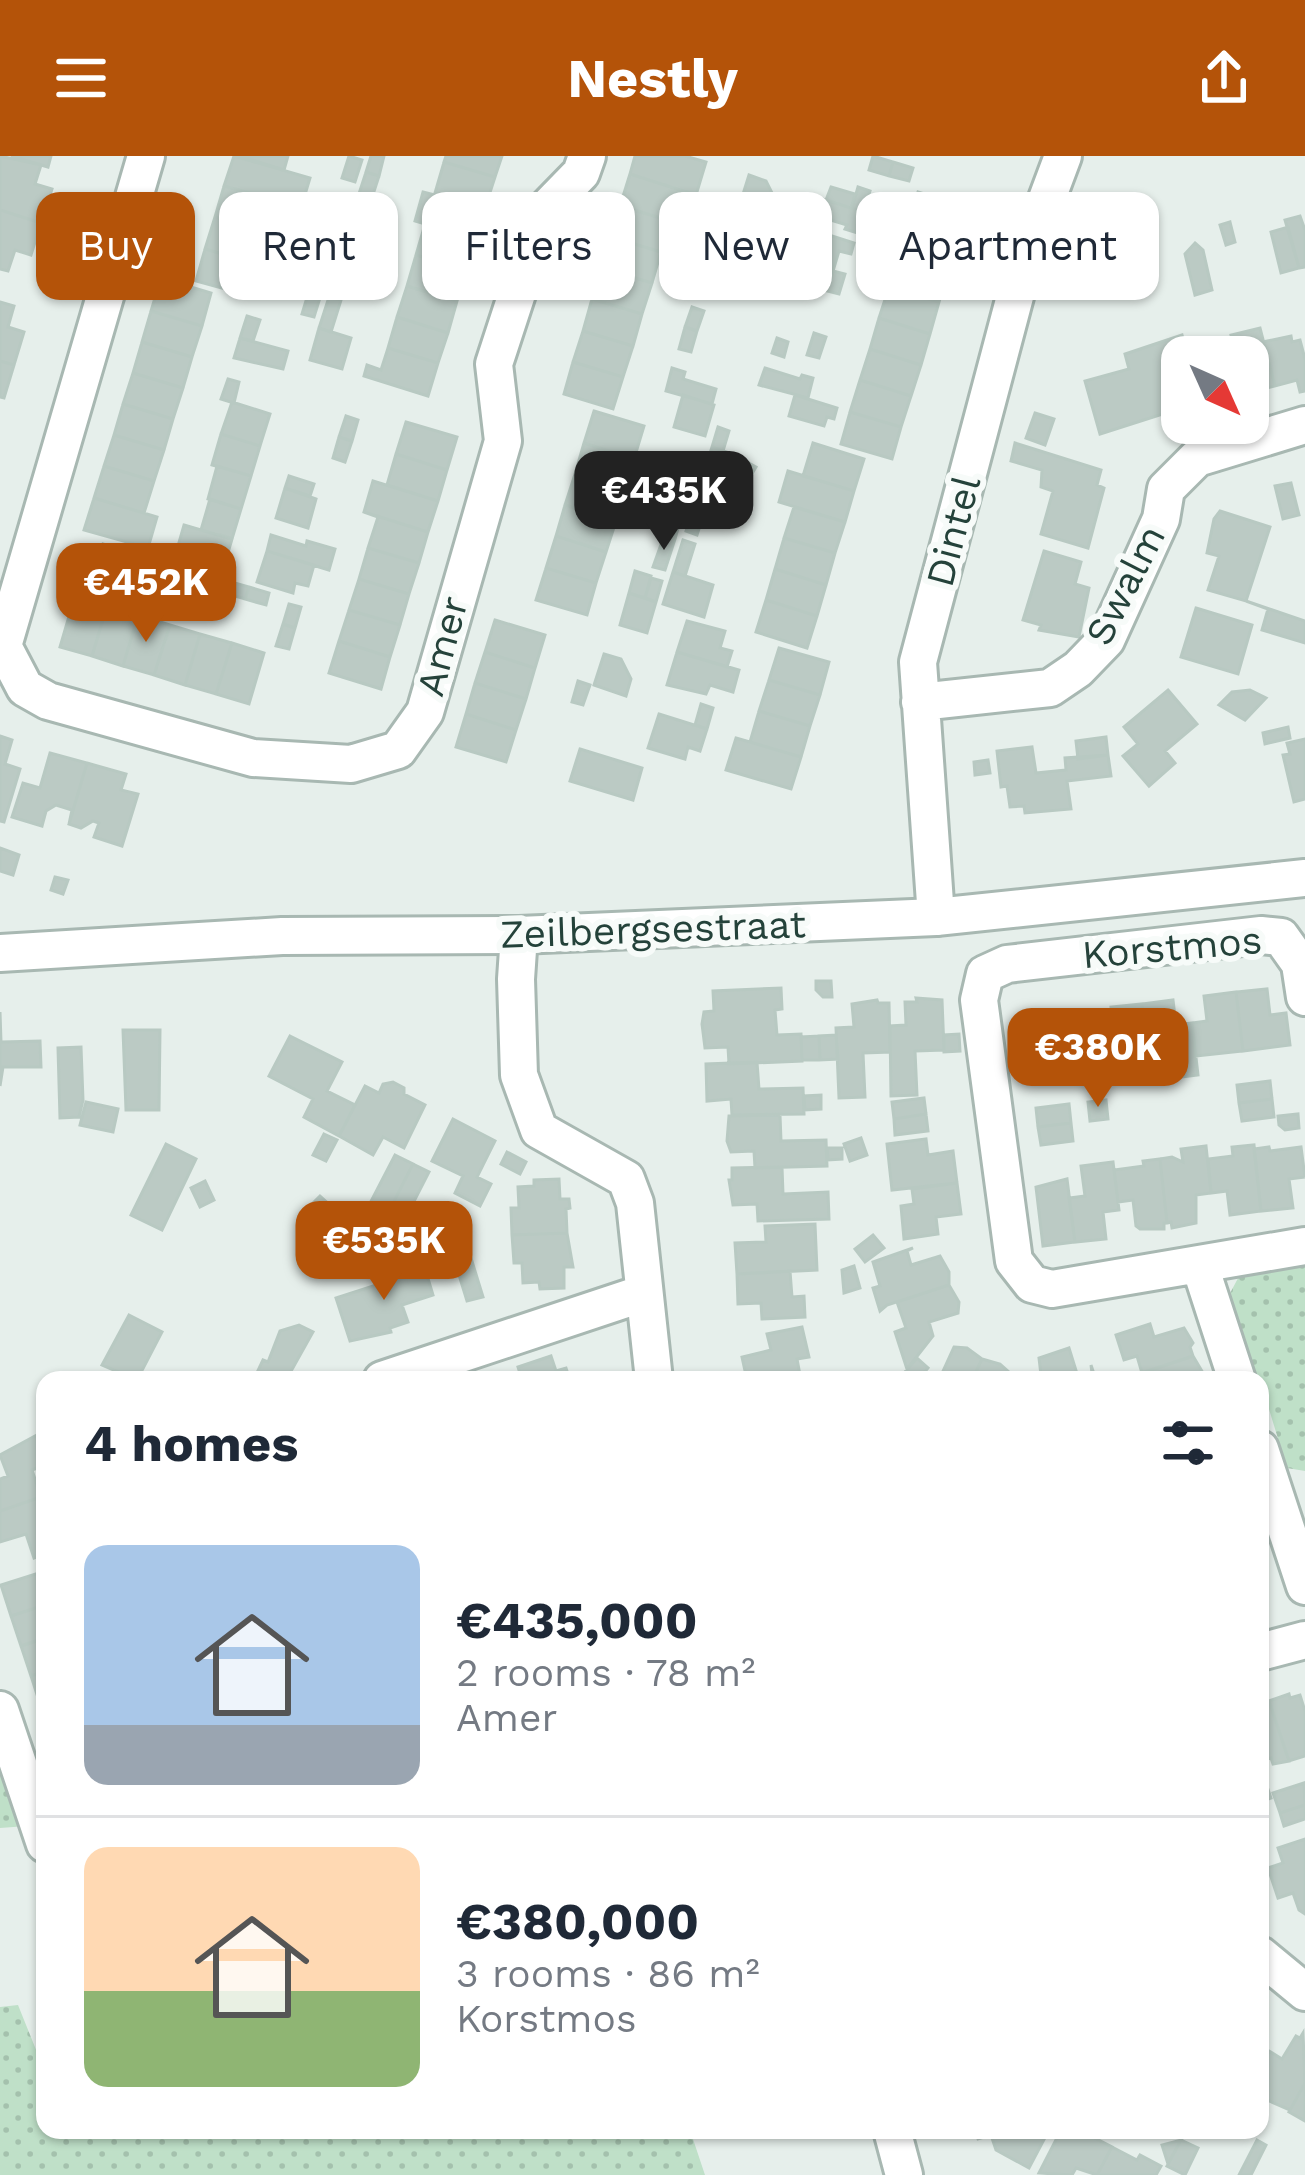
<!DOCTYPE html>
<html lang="en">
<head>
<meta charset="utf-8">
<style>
	body { margin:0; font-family:"Work Sans",sans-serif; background:#f2f2f3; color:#1f2937; height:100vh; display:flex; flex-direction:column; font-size:45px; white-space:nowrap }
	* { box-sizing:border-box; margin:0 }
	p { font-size:39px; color:#747a83 }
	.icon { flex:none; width:66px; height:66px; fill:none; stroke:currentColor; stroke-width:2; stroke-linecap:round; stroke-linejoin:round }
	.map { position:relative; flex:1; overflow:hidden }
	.side { position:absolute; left:36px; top:1215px; width:1233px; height:768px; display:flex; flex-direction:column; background:#fff; border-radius:24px; box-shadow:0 3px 9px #0004 }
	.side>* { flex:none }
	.guide { position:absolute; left:36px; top:36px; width:1233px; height:108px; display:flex; gap:24px }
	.needle { width:78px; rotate:135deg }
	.buttons { position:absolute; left:1161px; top:180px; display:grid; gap:24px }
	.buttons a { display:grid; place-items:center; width:108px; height:108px; border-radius:24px; background:#fff; box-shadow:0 3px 9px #0004; font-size:60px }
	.price { position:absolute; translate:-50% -102px; padding:0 27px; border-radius:24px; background:#b45309; color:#fff; font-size:39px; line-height:78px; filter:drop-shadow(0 3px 6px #0008) }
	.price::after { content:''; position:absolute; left:50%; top:72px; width:36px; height:27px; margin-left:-18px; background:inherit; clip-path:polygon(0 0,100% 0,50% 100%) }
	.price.current { background:#222; color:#fff }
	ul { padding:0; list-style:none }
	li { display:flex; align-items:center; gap:36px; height:300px; padding:0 48px }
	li+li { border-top:3px solid #e0e1e3 }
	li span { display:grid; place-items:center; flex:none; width:336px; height:240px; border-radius:24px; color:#555 }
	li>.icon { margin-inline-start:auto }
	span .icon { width:144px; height:144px; fill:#fffc; stroke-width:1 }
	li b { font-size:51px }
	h2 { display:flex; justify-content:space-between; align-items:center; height:144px; padding:0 48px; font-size:51px }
	.tag { padding:0 42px; border-radius:24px; background:#fff; box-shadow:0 3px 9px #0004; font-size:42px; line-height:108px }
	.tag.current { background:#b45309; color:#fff }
	header { display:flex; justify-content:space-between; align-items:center; height:156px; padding:0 48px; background:#b45309; color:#fff; font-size:54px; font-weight:700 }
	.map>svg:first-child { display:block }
</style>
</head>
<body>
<header><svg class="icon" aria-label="menu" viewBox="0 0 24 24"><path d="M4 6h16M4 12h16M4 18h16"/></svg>Nestly<svg class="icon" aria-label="share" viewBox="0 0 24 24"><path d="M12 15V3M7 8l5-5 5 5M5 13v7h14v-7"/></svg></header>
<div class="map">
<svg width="1305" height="2019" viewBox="0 0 1305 2019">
	<defs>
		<pattern id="grass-dots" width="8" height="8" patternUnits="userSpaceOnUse" patternTransform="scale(3)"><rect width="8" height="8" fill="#bfe0c8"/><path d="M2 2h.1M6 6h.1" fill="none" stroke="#a4c1ad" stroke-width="1.8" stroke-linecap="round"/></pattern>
	</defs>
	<rect width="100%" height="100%" fill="#e6efeb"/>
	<path fill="url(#grass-dots)" d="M1305,1103V1315L1287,1312L1260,1224H1257L1228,1141L1244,1111Z
		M0,1585L27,1670L0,1672Z
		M18,1849L45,1916V1974H690L705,2019H0V1851Z"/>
	<path fill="#bbcac4" stroke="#b8c9c2" stroke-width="3" d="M0,0L41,9L35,28L52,33L41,67L0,54Z
		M11,0H51L48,11Z
		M234,0L310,22L301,52L224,30Z
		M239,0H288L284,14Z
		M349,0L362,4L355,26L342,22Z
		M371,0H384L379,20L366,16Z
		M446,0H502L495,21L444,6Z
		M635,0H685L706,6L696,39L630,18Z
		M873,0L893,6L889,20L869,14Z
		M444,6L495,21L485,52L435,37Z
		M893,6L913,12L909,25L889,20Z
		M366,16L379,20L369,51L356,47Z
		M630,18L680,34L671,65L620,50Z
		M749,19L766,25L776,45L772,61L739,51Z
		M224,30L275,44L266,77L215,61Z
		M831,31L855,38L851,52L826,44Z
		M858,31L870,35L864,56L852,52Z
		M423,36L485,52L476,83L415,65Z
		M918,36L968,52L959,84L908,69Z
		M816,41L864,56L858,77L845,73L847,69L811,58Z
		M347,45L356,47L351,67L341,64Z
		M356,47L383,55L380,65L375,64L369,86L348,78Z
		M620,50L671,65L661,96L611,81Z
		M739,51L772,61L762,94L729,84Z
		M0,54L41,67L31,99L15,94L8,115L0,113Z
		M1300,60L1305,74V111L1299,112L1285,64Z
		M215,61L266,77L257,108L205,93Z
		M332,61L344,65L337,87L325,83Z
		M1230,66L1235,86L1226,89L1220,69Z
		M425,68L476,83L466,114L416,99Z
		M908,69L959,84L949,115L898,100Z
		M1288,71L1299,112L1281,117L1271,76Z
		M807,72L854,87L851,98L839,95L833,115L797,104Z
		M348,78L359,81L350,113L338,109Z
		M611,81L661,96L652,127L602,112Z
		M1195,87L1203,94L1212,134L1195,139L1185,98Z
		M710,89L722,92L716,113L704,109Z
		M205,93L257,108L247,139L196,125Z
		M416,99L466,114L457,145L407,130Z
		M898,100L949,115L939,146L889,131Z
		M318,104L330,108L324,129L312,125Z
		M338,109L350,113L341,144L329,141Z
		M704,109L716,113L710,133L698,129Z
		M602,112L652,127L642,158L592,143Z
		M833,115L845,118L839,138L827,135Z
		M161,122L211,137L202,170L151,155Z
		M312,125L324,129L314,161L302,158Z
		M407,130L457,145L448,177L397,161Z
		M889,131L939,146L930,178L879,162Z
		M329,141L341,144L331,176L319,172Z
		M592,143L642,158L633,190L583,175Z
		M0,146L14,150L8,171L24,176L14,209L0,205Z
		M692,151L704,155L697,175L685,171Z
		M151,155L202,170L192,201L142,186Z
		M247,160L260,164L253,185L240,182Z
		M397,161L448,177L438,207L388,192Z
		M879,162L930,178L921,209L870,193Z
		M685,171L697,175L691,196L679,193Z
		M319,172L351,182L342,213L310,204Z
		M1260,172L1275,230L1250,236L1254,248L1248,250V201H1237L1231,179Z
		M583,175L633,190L623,221L573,206Z
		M814,177L826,181L819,202L807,199Z
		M1182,179L1188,201H1182V226L1175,228L1177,238L1165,241L1169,256L1100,278L1085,225L1129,213L1125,198Z
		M1291,180L1292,186L1300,184L1305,203V235L1300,236L1297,224L1275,230L1263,186Z
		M240,182L288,195L283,213L234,202Z
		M777,182L788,186L784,201L772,197Z
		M142,186L192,201L183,232L133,217Z
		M388,192L438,207L428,240L364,220L367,209L381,214Z
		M870,193L921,209L911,240L860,224Z
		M0,205L14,209L4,242L0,241Z
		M573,206L623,221L613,253L564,238Z
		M672,212L685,216L683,223L716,233L712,248L666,235Z
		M765,212L800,223L802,219L813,222L808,242L759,229Z
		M133,217L183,232L173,263L123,248Z
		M228,223L239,226L234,247L221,243Z
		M860,224L911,240L901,271L850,256Z
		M683,239L714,249L705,280L674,271Z
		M795,239L837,252L834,263L827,261L824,270L789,260Z
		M232,246L270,258L260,290L221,278Z
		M123,248L173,263L164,294L114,279Z
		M594,255L644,270L634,303L584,287Z
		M850,256L901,271L892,303L841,288Z
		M1035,257L1054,263L1045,289L1026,282Z
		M346,260L358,264L352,285L339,281Z
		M406,266L457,281L447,314L396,298Z
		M718,271L729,275L723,295L712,291Z
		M221,278L260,290L251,320L212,309Z
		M114,279L164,294L154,325L104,310Z
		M339,281L352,285L345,306L333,302Z
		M584,287L634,303L625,333L575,318Z
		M813,287L864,303L854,335L803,320Z
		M1015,287L1101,314L1097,329L1104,332L1088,392L1041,378L1053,335L1041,331L1042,314L1011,305Z
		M712,291L735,299L726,330L702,323Z
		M689,297L700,300L694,321L683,317Z
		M396,298L447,314L438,345L387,329Z
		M740,302L756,311L745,329L729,320Z
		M104,310L154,325L144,357L94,342Z
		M217,310L251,320L241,353L208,343Z
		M788,315L854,335L845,366L779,346Z
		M683,317L694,321L688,342L676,339Z
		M575,318L625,333L616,365L565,349Z
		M289,320L314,328L310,340L285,332Z
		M373,325L438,345L428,376L364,356Z
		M1291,327L1299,359L1283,363L1275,330Z
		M285,332L316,343L308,372L276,362Z
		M699,335L710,338L704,357L692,354Z
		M94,342L157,361L148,392L84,374Z
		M210,343L241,353L232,383L201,374Z
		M565,349L616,365L606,396L556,380Z
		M794,351L845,366L835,397L784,382Z
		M692,354L704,357L697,379L686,375Z
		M1220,355L1270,371L1246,445L1208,434L1219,400L1207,397L1214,363Z
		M364,356L428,376L419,407L368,392L378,361Z
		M670,359L681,362L675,383L664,380Z
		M184,369L232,383L227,400L191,389L190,394L178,390Z
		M271,379L306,390L307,385L335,393L329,414L267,395Z
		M556,380L606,396L596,427L546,412Z
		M664,380L675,383L665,414L653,411Z
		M784,382L835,397L826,429L775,413Z
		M683,384L695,388L685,420L673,416Z
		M103,388L124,395L117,418L96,411Z
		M368,392L419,407L409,438L359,423Z
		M124,395L146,401L142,413L121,406Z
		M267,395L314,409L308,430L295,427L293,437L257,426Z
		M1044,395L1081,406L1075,428L1089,432L1079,481L1039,474L1041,469L1023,464Z
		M165,406L186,412L183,425L162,419Z
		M186,412L217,422L214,434L183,425Z
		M546,412L596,427L587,459L536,444Z
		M775,413L826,429L817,460L766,444Z
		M635,415L651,420L645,442L629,437Z
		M673,416L713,429L704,461L663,448Z
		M217,422L249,431L245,443L214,434Z
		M651,422L662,425L656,446L645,442Z
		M359,423L409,438L400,469L349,454Z
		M184,426L201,431L198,442L180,437Z
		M249,431L269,437L266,449L245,443Z
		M629,437L656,446L647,477L620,469Z
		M75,440L107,450L92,500L60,491Z
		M766,444L817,460L807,492L756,476Z
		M1246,445L1305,465V487L1262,474L1268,453Z
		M289,448L301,451L295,472L283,468Z
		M107,450L138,459L123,510L92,500Z
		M1196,452L1252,469L1238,518L1181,501Z
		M349,454L400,469L390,501L339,485Z
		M138,459L170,469L154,519L123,510Z
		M495,464L545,479L535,512L485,496Z
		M687,465L725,475L720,492L732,495L727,511L677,496Z
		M283,468L295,472L289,493L276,490Z
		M170,469L200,478L185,529L154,519Z
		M200,478L232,487L216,538L185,529Z
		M339,485L390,501L381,533L329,517Z
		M232,487L264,497L249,548L216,538Z
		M779,492L829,506L820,539L769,524Z
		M485,496L535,512L526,543L475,527Z
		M677,496L739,514L733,536L710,529L706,538L667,529Z
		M604,498L621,503L631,523L626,540L594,529Z
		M769,524L820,539L810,570L759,555Z
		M578,525L590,529L583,549L572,546Z
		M475,527L526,543L516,574L466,558Z
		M1168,534L1197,568L1165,595L1175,607L1149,630L1123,600L1138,588L1124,571Z
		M1250,534L1266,542L1245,564L1219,549L1232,536Z
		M701,548L713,552L707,573L695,569Z
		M759,555L810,570L801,601L750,586Z
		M466,558L516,574L506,606L456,591Z
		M659,558L707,573L700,595L688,591L685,603L648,592Z
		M1288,571L1290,582L1265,588L1263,577Z
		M0,580L12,584L5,608L20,613L4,666L0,665Z
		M1106,581L1108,599L1078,603L1076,585Z
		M736,582L801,601L791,633L726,614Z
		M1305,583V643L1294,646L1283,599L1290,598L1287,587Z
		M1032,591L1036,617L1066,614L1065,602L1108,599L1111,620L1067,625L1071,653L1025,657L1024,650L1010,651L1007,630L1001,631L997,595Z
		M580,593L642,612L633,644L570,625Z
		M50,597L87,607L69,668L72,654L56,649L46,655L42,670L12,661L23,627L40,632Z
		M988,604L990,617L975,619L974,606Z
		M87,607L126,618L121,634L138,638L122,690L94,681L99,667L93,665L81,672L69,668Z
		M0,692L19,699L13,719L0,715Z
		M55,721L68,724L63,738L51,734Z
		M816,825H831L832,841H823L816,834Z
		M781,832L782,853L775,854L777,879L801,878L802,905L729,908L728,891L705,892L702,868L704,856L714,855L713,835Z
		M1267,833L1270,859L1286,857L1290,889L1243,895L1236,836Z
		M1236,836L1243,895L1195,900L1192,867L1207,865L1204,840Z
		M916,842L942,844L944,894L915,895L917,939L891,940L890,870L906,869L905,846H917Z
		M877,844L878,847H889L890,896L863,897L865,941L839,942L836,872L854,871L852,848Z
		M1173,844L1176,869L1192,867L1198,919L1181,921L1180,909L1167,911L1168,917L1150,918L1142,848Z
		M1142,848L1147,893L1132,895L1133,908L1119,910L1121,927L1104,929L1098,879L1114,877L1111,851Z
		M1079,855L1083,881L1098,879L1103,924L1093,925L1092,913L1084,914L1085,923L1057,926L1048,859Z
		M0,856L1,886L40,885L41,911H3L0,930Z
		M1048,859L1053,904L1038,906L1039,919L1023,920L1016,862Z
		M123,874H160L159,954H126Z
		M959,878L960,895L944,896V879Z
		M836,879L838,903L820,904L819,880Z
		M290,880L342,906L327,935L355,949L339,980L304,961L313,943L269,920Z
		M819,880L820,904H802L801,881Z
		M81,891L83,944L79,961L60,962L58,892Z
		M757,906L759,933L803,932L804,958L732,959L731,943L707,945L706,908Z
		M1270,925L1272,943L1239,947L1237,929Z
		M393,926L404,932V938L425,949L404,992L383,981L373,999L339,980L365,930L379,937L383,928Z
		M821,939V953L805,954L804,940Z
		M924,942L926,958L894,963L892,946Z
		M1272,943L1274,961L1242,965L1239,947Z
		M1106,944L1108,963L1090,965L1088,946Z
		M86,946L118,953L113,976L80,969Z
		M1069,948L1071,967L1038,971L1036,952Z
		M926,958L928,975L895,979L894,963Z
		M1298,958L1299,972L1285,974L1279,969L1278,960Z
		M780,959L781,985L826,984L827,1010L755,1012L754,995L731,996L727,985L729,960Z
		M453,963L495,985L477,1021L491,1028L480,1050L455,1037L463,1020L432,1005Z
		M1071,967L1073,985L1041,989L1038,971Z
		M324,978L337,984L326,1005L313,999Z
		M861,982L867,999L850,1005L844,988Z
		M926,983L928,999L953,995L957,1027L892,1034L887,988Z
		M166,988L196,1003L162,1074L131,1059Z
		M1254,989L1261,1055L1230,1059L1227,1035L1211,1037L1208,1003L1233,1000L1232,991Z
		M1206,990L1211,1037L1196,1039V1067L1172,1072L1171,1066L1167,1067L1160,1003L1172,1001L1183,1006L1181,993Z
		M1269,991L1270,995L1301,991L1305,1021L1289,1023L1293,1052L1261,1055L1254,993Z
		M827,992H842V1003L828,1004Z
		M507,996L526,1006L520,1018L501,1008Z
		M395,999L413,1008L382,1069L364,1059Z
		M1160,1003L1167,1067H1164V1073H1140L1136,1070L1133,1044L1118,1046L1114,1014L1144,1010L1143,1005Z
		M1113,1006L1119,1054L1103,1056L1106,1083L1075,1086L1069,1042L1085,1040L1081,1010Z
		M413,1008L429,1016L405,1063L389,1055Z
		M782,1011L783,1038L828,1036L829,1063L758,1065L757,1048L733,1049L729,1024H732V1012Z
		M559,1023L560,1043H569L570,1052L566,1053L567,1077L512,1079L511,1052H519L518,1031L534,1030V1024Z
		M1067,1023L1075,1086L1043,1090L1036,1031Z
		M205,1025L214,1044L200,1051L191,1032Z
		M957,1027L961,1058L936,1061L938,1078L904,1083L901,1050L914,1048L912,1033Z
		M320,1040L331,1050L319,1062L308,1052Z
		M815,1068L817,1114L737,1118L735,1087L766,1086L765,1070Z
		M567,1077L573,1111H564V1132L540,1133L539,1126L523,1127L522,1107H514L512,1079Z
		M873,1079L884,1092L865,1106L855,1093Z
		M913,1092L907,1095L911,1109L940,1100L949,1116V1129L887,1149L880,1155L873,1132L880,1130L873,1106Z
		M471,1102L483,1141L467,1145L455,1106Z
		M423,1106L433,1139L402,1149L408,1166L390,1172L391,1176L350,1185L336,1142L392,1124L390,1117Z
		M854,1110L860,1132L844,1137L842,1114Z
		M790,1115L792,1141L804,1140L805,1161L762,1163L761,1147L738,1148L737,1118Z
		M949,1129L959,1146L958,1157L929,1166L933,1180L907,1213L895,1176L906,1172L897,1146Z
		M129,1159L162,1176L137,1224L102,1209Z
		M1150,1168L1154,1181L1184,1172L1193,1187L1190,1191L1193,1200L1142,1217L1137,1200L1124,1204L1116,1179Z
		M299,1169L313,1176L290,1217L301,1224H246L248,1220L254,1223L263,1204L268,1206L280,1175Z
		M802,1171L809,1201L797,1203L800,1219L747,1224L742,1201L771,1194L767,1178Z
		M954,1191L967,1192L982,1203L972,1224H939Z
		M1069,1192L1078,1221L1092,1217L1091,1209L1096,1224H1046L1041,1219L1039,1202Z
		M551,1200L556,1215L566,1212L570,1224H522L518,1211Z
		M1193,1200L1203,1217L1201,1224H1144L1142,1217Z
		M917,1202L928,1212L918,1224H898Z
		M982,1203L1000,1208L1009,1216L1005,1224H972Z
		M37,1279L45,1309L32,1314L41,1341L0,1355V1323L8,1320L0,1299Z
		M41,1341L45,1354V1398L34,1402L26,1378L0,1386V1355Z
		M42,1416L45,1449L11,1460L1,1429Z
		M45,1449V1482L21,1490L11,1460Z
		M45,1482V1515L31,1520L21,1490Z
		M45,1515V1549L41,1551L31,1520Z
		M1289,1538L1290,1542L1300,1539L1305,1555V1600L1289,1605L1269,1545Z
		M1269,1545L1289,1605L1273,1608L1271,1602L1260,1605V1547Z
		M1263,1619L1271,1642L1260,1646V1620Z
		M1304,1627L1305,1649L1280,1657L1273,1637Z
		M1305,1649V1663L1284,1670L1280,1657Z
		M1305,1683V1758L1299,1754L1293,1737L1278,1742L1268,1712L1283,1707L1278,1692Z
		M1303,1877L1305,1927L1290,1954L1260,1941V1911L1269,1895L1282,1903L1296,1880L1300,1882Z
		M1305,1927V1965L1289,1956Z
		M975,1974H1049L1029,2012L996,1994L991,1979L978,1983Z
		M1061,1974H1079L1112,1991L1097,2019L1076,2012L1072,2019L1039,2017Z
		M1181,1984L1168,2008L1162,1989Z
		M1181,1984L1198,1992L1185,2019L1167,2010Z
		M1257,1984L1266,1989L1251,2019H1239Z
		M1112,1991L1137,2004L1140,1999L1161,2010L1156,2019H1097Z"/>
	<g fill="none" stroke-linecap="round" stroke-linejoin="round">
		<defs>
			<path id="minor" d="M146,0L3,490L25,532L48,545L253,602L351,608L398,594L425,556L503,285L494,208L544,55L581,17L587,0
				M920,546L1050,532L1078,513L1106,484L1161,363L1166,333L1197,302L1305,269
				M936,761L918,506L1026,99L1063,0
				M519,779L516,823L519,919L539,974L626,1023L635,1047L654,1224
				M1305,841L1300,808L1281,781L1261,779L1007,808L985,818L979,844L1014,1105L1032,1128L1052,1133L1305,1090
				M1200,1110L1237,1224
				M382,1224L644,1137
				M1260,1293L1305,1430
				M1260,1496L1305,1484
				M0,1554L45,1688
				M1260,1799L1305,1836
				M892,1974L904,2019"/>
			<path id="tertiary" d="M0,797L282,780L519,779L936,761L1305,722"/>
		</defs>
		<use href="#minor" stroke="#a8b8b2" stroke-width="42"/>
		<use href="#tertiary" stroke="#a8b8b2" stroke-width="42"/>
		<use href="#minor" stroke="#fff" stroke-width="36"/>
		<use href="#tertiary" stroke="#fff" stroke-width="36"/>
	</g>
	<g text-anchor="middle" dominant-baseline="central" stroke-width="12" stroke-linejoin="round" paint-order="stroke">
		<g font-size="39" fill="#24423a" stroke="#f7fbf9">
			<text transform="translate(953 375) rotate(-75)">Dintel</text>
			<text transform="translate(1125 429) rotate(-63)">Swalm</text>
			<text transform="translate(442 490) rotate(-75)">Amer</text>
			<text transform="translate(653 773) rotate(-2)">Zeilbergsestraat</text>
			<text transform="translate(1172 791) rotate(-5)">Korstmos</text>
		</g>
	</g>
</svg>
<div class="buttons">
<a><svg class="needle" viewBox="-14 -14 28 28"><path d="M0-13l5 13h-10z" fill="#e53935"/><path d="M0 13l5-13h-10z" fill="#747a83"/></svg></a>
</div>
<b class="price current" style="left:664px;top:397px">€435K</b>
<b class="price" style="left:146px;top:489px">€452K</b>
<b class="price" style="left:1098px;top:954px">€380K</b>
<b class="price" style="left:384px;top:1147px">€535K</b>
<div class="guide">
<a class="tag current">Buy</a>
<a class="tag">Rent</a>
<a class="tag">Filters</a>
<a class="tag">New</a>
<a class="tag">Apartment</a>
</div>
<section class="side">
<h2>4 homes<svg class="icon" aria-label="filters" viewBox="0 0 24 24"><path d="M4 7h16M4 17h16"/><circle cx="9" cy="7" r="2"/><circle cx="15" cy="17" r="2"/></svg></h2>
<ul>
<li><span style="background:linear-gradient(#a9c7e8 75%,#9aa5b1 0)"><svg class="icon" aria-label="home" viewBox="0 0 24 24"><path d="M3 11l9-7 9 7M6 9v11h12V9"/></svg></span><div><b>€435,000</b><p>2 rooms · 78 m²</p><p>Amer</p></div></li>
<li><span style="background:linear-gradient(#ffd9b3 60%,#8fb573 0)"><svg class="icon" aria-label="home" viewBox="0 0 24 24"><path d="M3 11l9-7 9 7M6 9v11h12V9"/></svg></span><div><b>€380,000</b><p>3 rooms · 86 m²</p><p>Korstmos</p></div></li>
</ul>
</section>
</div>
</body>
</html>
